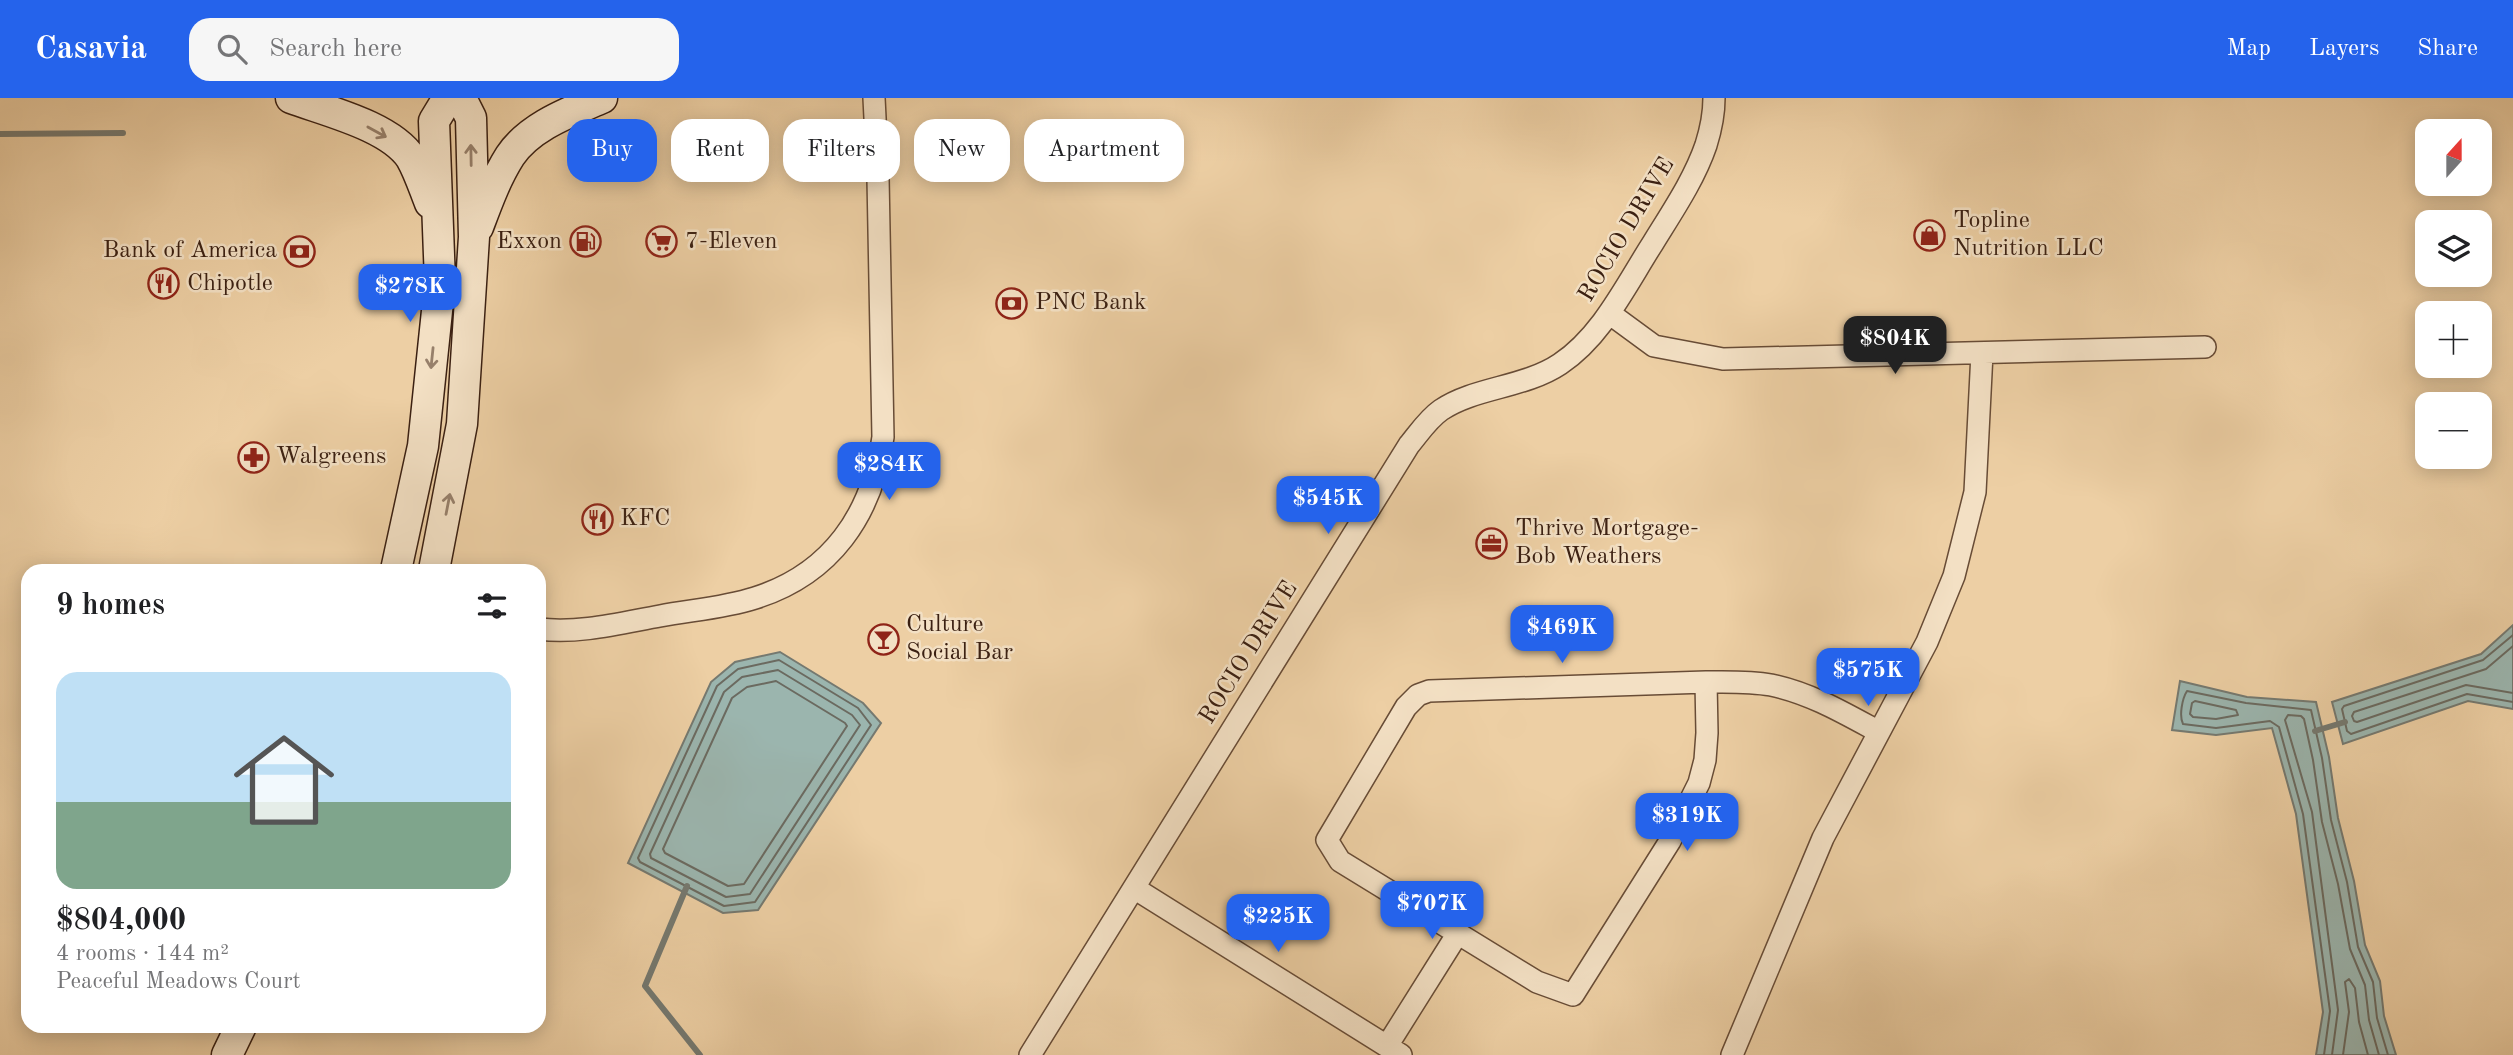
<!DOCTYPE html>
<html lang="en">
<head>
<meta charset="utf-8">
<style>
	body { margin:0; font-family:"Old Standard TT",serif; background:#f6f6f6; color:#202124; height:100vh; display:flex; flex-direction:column; font-size:26px; white-space:nowrap }
	* { box-sizing:border-box; margin:0 }
	p { font-size:23px; color:#757577 }
	.icon { flex:none; width:38px; height:38px; fill:none; stroke:currentColor; stroke-width:2; stroke-linecap:round; stroke-linejoin:round }
	.map { position:relative; flex:1; overflow:hidden }
	.panel { position:absolute; left:21px; top:466px; width:525px; height:469px; display:flex; flex-direction:column; background:#fff; border-radius:21px; box-shadow:0 4px 18px #0003 }
	.panel>* { flex:none }
	.top-card { position:absolute; left:567px; top:21px; width:665px; height:63px; display:flex; gap:14px }
	.needle { width:46px; rotate:21deg }
	.tools { position:absolute; left:2415px; top:21px; display:grid; gap:14px }
	.tools a { display:grid; place-items:center; width:77px; height:77px; border-radius:14px; background:#fff; box-shadow:0 4px 18px #0003; font-size:35px }
	.price { position:absolute; translate:-50% -60px; padding:0 16px; border-radius:14px; background:#2563eb; color:#fff; font-size:23px; line-height:46px; filter:drop-shadow(0 2px 4px #0008) }
	.price::after { content:''; position:absolute; left:50%; top:42px; width:21px; height:16px; margin-left:-10px; background:inherit; clip-path:polygon(0 0,100% 0,50% 100%) }
	.price.on { background:#222; color:#fff }
	ul { padding:0; list-style:none }
	li { display:grid; align-content:center; gap:14px; height:371px; padding:0 35px }
	li+li { border-top:2px solid #e0e0e0 }
	li span { display:grid; place-items:center; height:217px; border-radius:21px; color:#555 }
	li>.icon { margin-inline-start:auto }
	span .icon { width:126px; height:126px; fill:#fffc; stroke-width:1 }
	li b { font-size:30px }
	h2 { display:flex; justify-content:space-between; align-items:center; height:84px; padding:0 35px; font-size:30px }
	.chip { padding:0 24px; border-radius:21px; background:#fff; box-shadow:0 4px 18px #0003; font-size:24px; line-height:63px }
	.chip.on { background:#2563eb; color:#fff }
	header { display:flex; align-items:center; gap:42px; box-sizing:border-box; height:98px; padding:0 35px; background:#2563eb; color:#fff }
	header strong { font-size:33px }
	nav { display:flex; gap:38px; margin-inline-start:auto; font-size:24px }
	.search { width:490px; height:63px; background:#f6f6f6; display:flex; align-items:center; gap:18px; box-sizing:border-box; padding:0 24px; border-radius:21px; color:#757577; font-size:26px }
	.map>svg:first-child { display:block }
</style>
</head>
<body>
<header>
<strong>Casavia</strong>
<div class="search"><svg class="icon" aria-label="search" viewBox="0 0 24 24"><circle cx="10" cy="10" r="6"/><path d="M15 15l6 6"/></svg>Search here</div>
<nav><a>Map</a><a>Layers</a><a>Share</a></nav>
</header>
<div class="map">
<svg width="2513" height="957" viewBox="0 0 2513 957">
	<rect width="100%" height="100%" fill="#edcfa4"/>
	<filter id="stains"><feTurbulence type="fractalNoise" baseFrequency=".00286" numOctaves="4"/><feColorMatrix values="0 0 0 0 .2 0 0 0 0 .09 0 0 0 0 .02 0 0 0 .5 -.17"/></filter>
	<radialGradient id="worn" r=".72"><stop offset=".6" stop-color="#630" stop-opacity="0"/><stop offset="1" stop-color="#630" stop-opacity=".3"/></radialGradient>
	<path fill="#9bb5ae" stroke="#757970" stroke-width="2" d="M2513,527V611L2468,603L2343,646L2332,604L2481,556Z
		M780,554L863,605L881,625L758,812L723,815L628,765L711,584L735,564Z
		M2180,583L2247,599L2316,604L2329,659L2338,720L2354,783L2365,847L2380,883L2384,918L2396,957H2316L2323,914L2296,716L2272,630L2216,637L2172,632Z"/>
	<g fill="none" stroke-linecap="round" stroke-linejoin="round">
		<path stroke="#6b6a60" stroke-width="2" d="M2513,537L2483,562L2344,608L2342,611L2347,633L2351,636L2467,596L2513,604
			M2513,548L2486,571L2354,614L2352,618L2354,623L2357,624L2466,587L2513,595
			M779,562L858,610L871,627L755,804L724,808L640,764L638,760L717,588L738,571Z
			M778,572L852,617L860,627L750,796L726,799L651,760L650,756L724,594L742,579Z
			M776,583L845,625L847,628L744,786L728,788L665,755L663,751L732,600L747,589Z
			M2195,603L2236,612L2238,617L2216,621L2193,619L2190,616L2192,605Z
			M2324,957L2330,913L2303,716L2279,629L2270,623L2216,630L2183,626C2179,618 2182,601 2187,593L2246,605L2311,612L2322,660L2331,722L2347,784L2358,849L2373,884L2377,920L2388,957
			M2332,957L2338,912L2312,714L2285,622L2288,617L2301,618L2304,621L2313,662L2322,724L2338,786L2350,851L2365,887L2369,922L2379,957
			M2343,957L2349,914L2345,884L2349,881L2355,890L2359,924L2368,957"/>
		<path stroke="#757970" stroke-width="6" d="M0,36L123,35
			M2315,633L2345,624
			M687,788L645,888L700,957"/>
		<defs>
			<path id="minor" d="M1609,215L1654,248L1723,261L2205,249
				M539,531C579,536 621,525 660,518C692,512 724,510 755,500C831,476 872,417 883,339L878,80L874,0
				M1706,584L1707,635L1705,662L1699,685L1670,743L1573,897L1537,884L1340,763L1327,742L1406,609L1418,597L1429,593L1706,584C1727,584 1749,583 1771,587C1810,595 1844,615 1879,634
				M1134,790L1401,957
				M1387,948L1458,835
				M1030,957L1409,347C1419,335 1428,321 1441,312C1475,289 1524,290 1560,266C1602,238 1626,187 1653,145C1672,114 1694,82 1706,47C1711,31 1714,16 1714,0
				M1732,957L1823,740L1927,544L1954,478L1975,394L1982,255"/>
			<path id="secondary" d="M291,0C326,13 390,28 411,60C419,74 424,90 430,105
				M478,129C487,105 496,80 510,58C530,28 570,14 602,0
				M396,472L423,348L440,184L434,23L448,0
				M434,472L462,326L474,139L471,20L461,0
				M227,957L241,928"/>
		</defs>
		<use href="#minor" stroke="#684c36" stroke-width="24"/>
		<use href="#secondary" stroke="#3b2012" stroke-width="33"/>
		<use href="#minor" stroke="#f3e0c4" stroke-width="21"/>
		<use href="#secondary" stroke="#f3e0c4" stroke-width="30"/>
	</g>
	<defs><path id="oneway-shaft" d="M-6 0H5M1.5-3L5.5 0L1.5 3" fill="none" stroke-width="1.6" stroke-linecap="round" stroke-linejoin="round" transform="scale(1.75)"/></defs>
	<g stroke="#97806b">
		<use href="#oneway-shaft" transform="translate(377 34) rotate(29)"/>
		<use href="#oneway-shaft" transform="translate(471 57) rotate(-91)"/>
		<use href="#oneway-shaft" transform="translate(432 260) rotate(96)"/>
		<use href="#oneway-shaft" transform="translate(448 406) rotate(-79)"/>
	</g>
	<defs>
		<symbol id="shop-ring" viewBox="-11 -11 22 22"><circle r="9.5" fill="#f3e0c4" stroke="#8f2418" stroke-width="1.5"/><path d="M-5-2.5h2.3a2.7 3.5 0 0 1 5.4 0H5L5.5 6h-11ZM-1.5-2.5h3a1.5 2.3 0 0 0-3 0Z" fill="#8f2418"/></symbol>
		<symbol id="fuel-ring" viewBox="-11 -11 22 22"><circle r="9.5" fill="#f3e0c4" stroke="#8f2418" stroke-width="1.5"/><path d="M-5.5-6h7V0h2V4h1.3V-2.5L3-4.5l.8-.8L6-3V5H2.5V1h-1V6h-7ZM-4.2-4.7v3.2H.2V-4.7Z" fill="#8f2418"/></symbol>
		<symbol id="supermarket-ring" viewBox="-11 -11 22 22"><circle r="9.5" fill="#f3e0c4" stroke="#8f2418" stroke-width="1.5"/><path d="M-6-5.5h2.5l.6 2H6L4.5 2H-2.5L-4.4-4H-6ZM-1.5 3.2a1.3 1.3 0 1 0 .1 0ZM3 3.2a1.3 1.3 0 1 0 .1 0Z" fill="#8f2418"/></symbol>
		<symbol id="bank-ring" viewBox="-11 -11 22 22"><circle r="9.5" fill="#f3e0c4" stroke="#8f2418" stroke-width="1.5"/><path d="M-6-4H6V4H-6ZM0-2.3a2.3 2.3 0 1 0 0 4.6a2.3 2.3 0 1 0 0-4.6Z" fill="#8f2418"/></symbol>
		<symbol id="restaurant-ring" viewBox="-11 -11 22 22"><circle r="9.5" fill="#f3e0c4" stroke="#8f2418" stroke-width="1.5"/><path d="M-5-6h1v4h1v-4h1v4h1v-4h1v5L-1.5 .5V6h-2V.5L-5-1ZM5-6V6H3V1.5H1.5Q1.5-4 5-6Z" fill="#8f2418"/></symbol>
		<symbol id="pharmacy-ring" viewBox="-11 -11 22 22"><circle r="9.5" fill="#f3e0c4" stroke="#8f2418" stroke-width="1.5"/><path d="M-2-6h4v4h4v4h-4v4h-4v-4h-4v-4h4Z" fill="#8f2418"/></symbol>
		<symbol id="office-ring" viewBox="-11 -11 22 22"><circle r="9.5" fill="#f3e0c4" stroke="#8f2418" stroke-width="1.5"/><path d="M-6-3h4V-5.5h4V-3h4V5H-6ZM-1-4.5V-3h2v-1.5ZM-6 0V1H6V0Z" fill="#8f2418"/></symbol>
		<symbol id="bar-ring" viewBox="-11 -11 22 22"><circle r="9.5" fill="#f3e0c4" stroke="#8f2418" stroke-width="1.5"/><path d="M-6-5H6L.8 .8V4.5H3.5V6h-7V4.5H-.8V.8Z" fill="#8f2418"/></symbol>
	</defs>
	<g fill-rule="evenodd">
		<use href="#shop-ring" x="1912" y="120" width="35" height="35"/>
		<use href="#fuel-ring" x="568" y="126" width="35" height="35"/>
		<use href="#supermarket-ring" x="644" y="126" width="35" height="35"/>
		<use href="#bank-ring" x="282" y="136" width="35" height="35"/>
		<use href="#restaurant-ring" x="146" y="168" width="35" height="35"/>
		<use href="#bank-ring" x="994" y="188" width="35" height="35"/>
		<use href="#pharmacy-ring" x="236" y="342" width="35" height="35"/>
		<use href="#restaurant-ring" x="580" y="404" width="35" height="35"/>
		<use href="#office-ring" x="1474" y="428" width="35" height="35"/>
		<use href="#bar-ring" x="866" y="524" width="35" height="35"/>
	</g>
	<g text-anchor="middle" dominant-baseline="central" stroke-width="5" stroke-linejoin="round" paint-order="stroke">
		<g font-size="24" fill="#3b2012" stroke="#f3e0c4" text-anchor="start">
			<text x="1953" y="123">Topline<tspan x="1953" dy="28">Nutrition LLC</tspan></text>
			<text x="562" y="144" text-anchor="end">Exxon</text>
			<text x="685" y="144">7-Eleven</text>
			<text x="277" y="153" text-anchor="end">Bank of America</text>
			<text x="187" y="186">Chipotle</text>
			<text x="1035" y="205">PNC Bank</text>
			<text x="276" y="359">Walgreens</text>
			<text x="620" y="421">KFC</text>
			<text x="1515" y="431">Thrive Mortgage-<tspan x="1515" dy="28">Bob Weathers</tspan></text>
			<text x="906" y="527">Culture<tspan x="906" dy="28">Social Bar</tspan></text>
		</g>
		<g font-size="24" fill="#3b2012" stroke="#f3e0c4">
			<text transform="translate(1627 132) rotate(-59)">ROCIO DRIVE</text>
			<text transform="translate(1249 555) rotate(-58)">ROCIO DRIVE</text>
		</g>
	</g>
	<rect width="100%" height="100%" filter="url(#stains)"/>
	<rect width="100%" height="100%" fill="url(#worn)"/>
</svg>
<div class="tools">
<a><svg class="needle" viewBox="-14 -14 28 28"><path d="M0-13l5 13h-10z" fill="#e53935"/><path d="M0 13l5-13h-10z" fill="#757577"/></svg></a>
<a><svg class="icon" aria-label="layers" viewBox="0 0 24 24"><path d="M12 4l9 5-9 5-9-5zM3 14l9 5 9-5"/></svg></a>
<a>+</a>
<a>−</a>
</div>
<b class="price" style="left:410px;top:226px">$278K</b>
<b class="price on" style="left:1895px;top:278px">$804K</b>
<b class="price" style="left:889px;top:404px">$284K</b>
<b class="price" style="left:1328px;top:438px">$545K</b>
<b class="price" style="left:1562px;top:567px">$469K</b>
<b class="price" style="left:1868px;top:610px">$575K</b>
<b class="price" style="left:1687px;top:755px">$319K</b>
<b class="price" style="left:1432px;top:843px">$707K</b>
<b class="price" style="left:1278px;top:856px">$225K</b>
<div class="top-card">
<a class="chip on">Buy</a>
<a class="chip">Rent</a>
<a class="chip">Filters</a>
<a class="chip">New</a>
<a class="chip">Apartment</a>
</div>
<section class="panel">
<h2>9 homes<svg class="icon" aria-label="filters" viewBox="0 0 24 24"><path d="M4 7h16M4 17h16"/><circle cx="9" cy="7" r="2"/><circle cx="15" cy="17" r="2"/></svg></h2>
<ul>
<li><span style="background:linear-gradient(#bfe0f5 60%,#7fa58c 0)"><svg class="icon" aria-label="home" viewBox="0 0 24 24"><path d="M3 11l9-7 9 7M6 9v11h12V9"/></svg></span><div><b>$804,000</b><p>4 rooms · 144 m²</p><p>Peaceful Meadows Court</p></div></li>
</ul>
</section>
</div>
</body>
</html>
